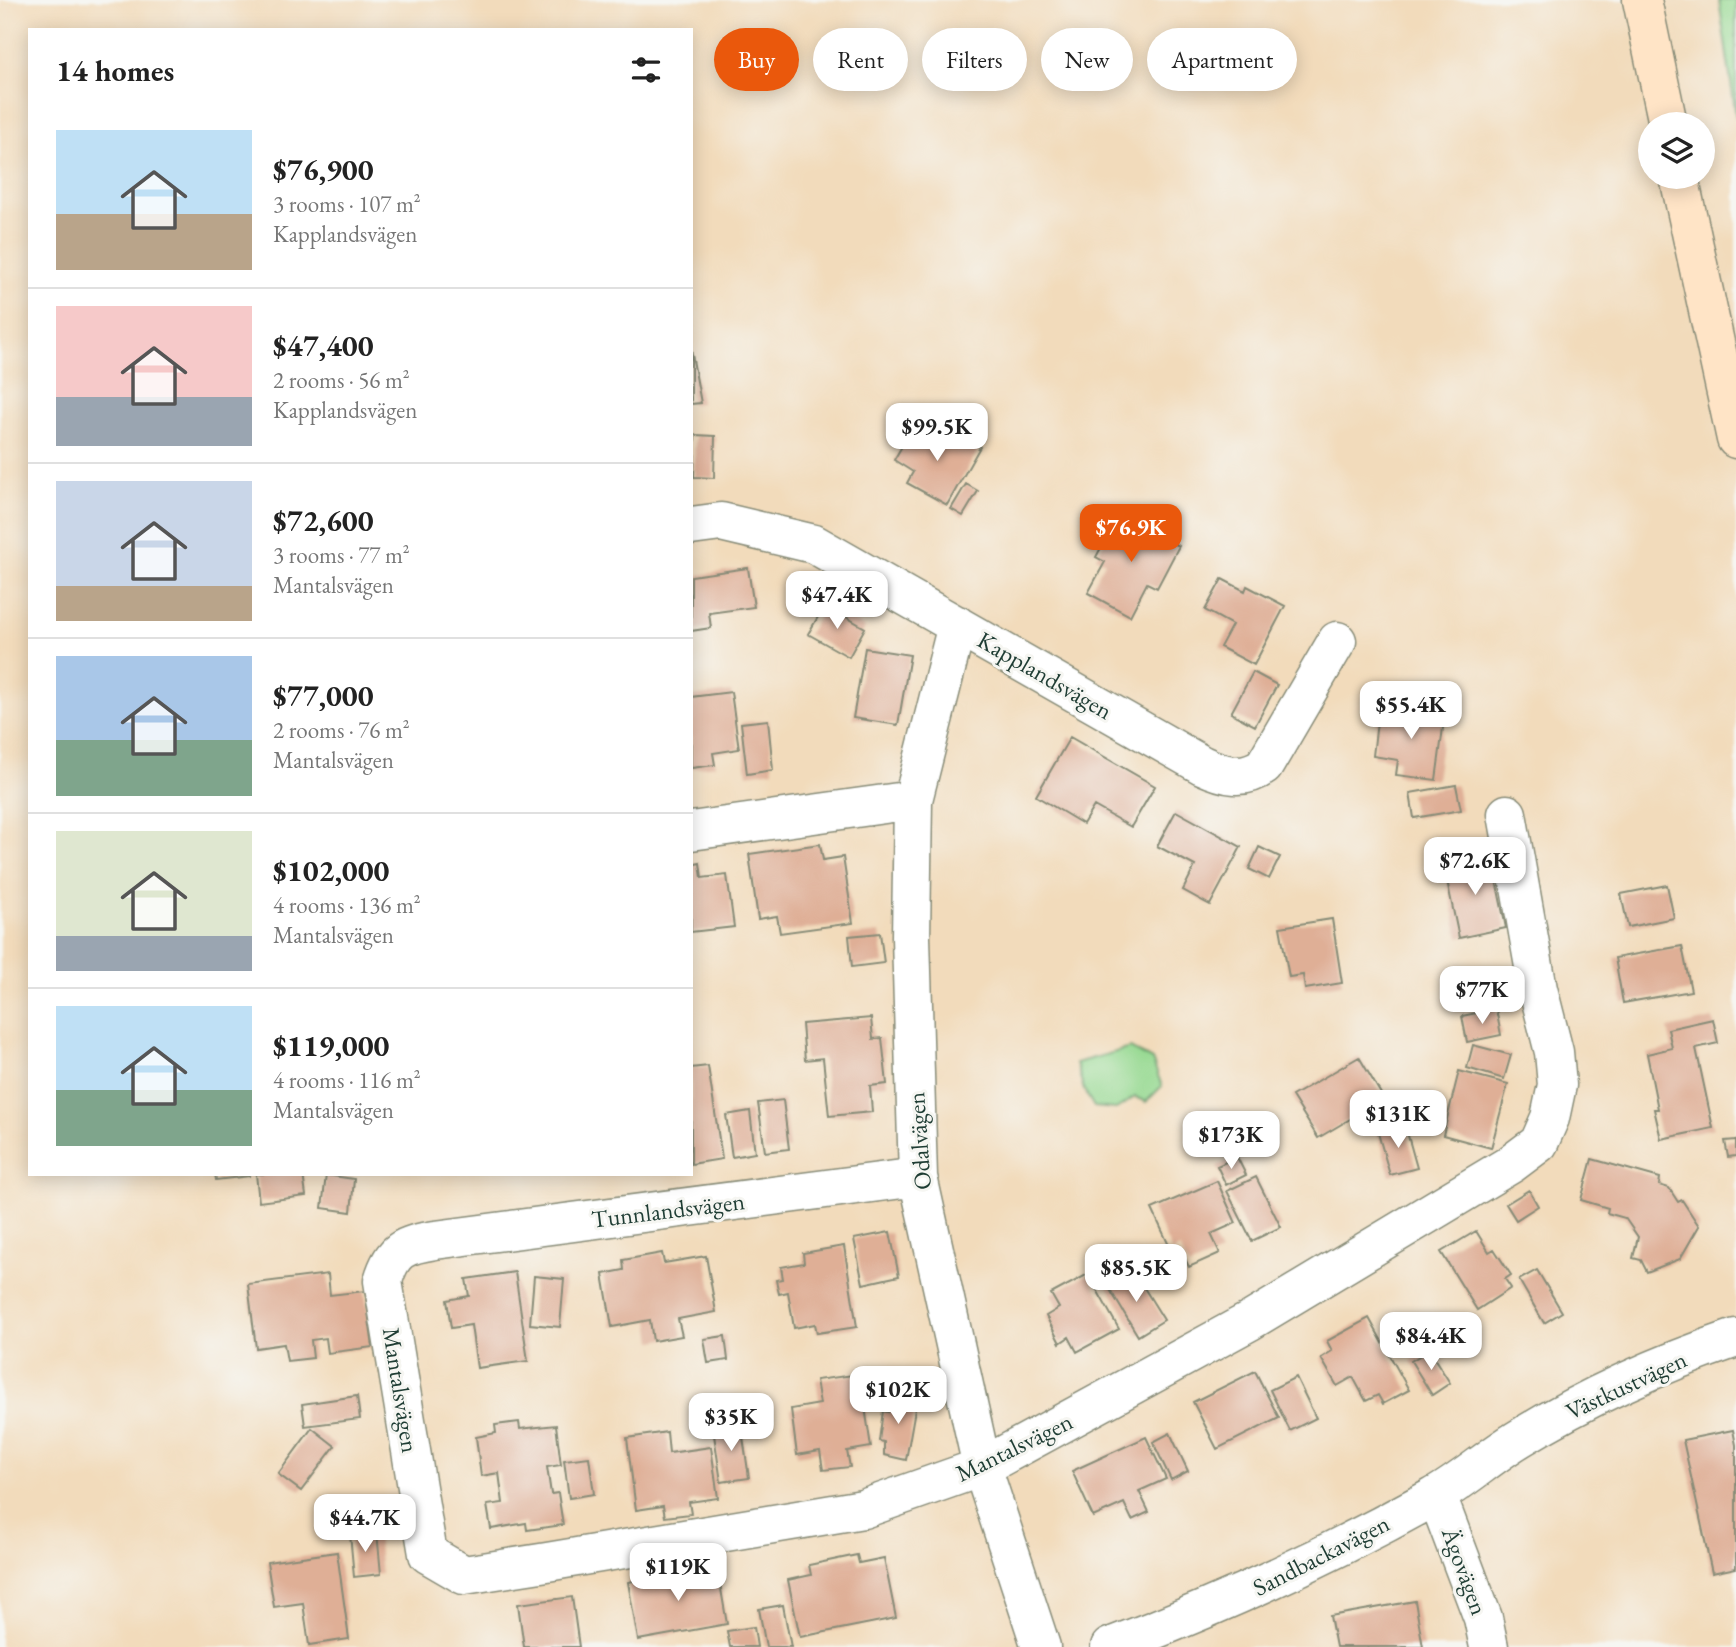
<!DOCTYPE html>
<html lang="en">
<head>
<meta charset="utf-8">
<style>
	body { margin:0; font-family:"EB Garamond",serif; background:#f6f6f6; color:#222; height:100vh; display:flex; flex-direction:column; font-size:26px; white-space:nowrap }
	* { box-sizing:border-box; margin:0 }
	p { font-size:23px; color:#767676 }
	.icon { flex:none; width:38px; height:38px; fill:none; stroke:currentColor; stroke-width:2; stroke-linecap:round; stroke-linejoin:round }
	.map { position:relative; flex:1; overflow:hidden }
	.drawer { position:absolute; left:28px; top:28px; width:665px; height:1148px; display:flex; flex-direction:column; background:#fff; border-radius:0px; box-shadow:0 4px 18px #0003 }
	.drawer>* { flex:none }
	.guide { position:absolute; left:714px; top:28px; width:665px; height:63px; display:flex; gap:14px }
	.fabs { position:absolute; left:1638px; top:112px; display:grid; gap:14px }
	.fabs a { display:grid; place-items:center; width:77px; height:77px; border-radius:50%; background:#fff; box-shadow:0 4px 18px #0003; font-size:35px }
	.price { position:absolute; translate:-50% -60px; padding:0 16px; border-radius:14px; background:#fff; color:#222; font-size:23px; line-height:46px; filter:drop-shadow(0 2px 4px #0008) }
	.price::after { content:''; position:absolute; left:50%; top:42px; width:21px; height:16px; margin-left:-10px; background:inherit; clip-path:polygon(0 0,100% 0,50% 100%) }
	.price.current { background:#ea580c; color:#fff }
	ul { padding:0; list-style:none }
	li { display:flex; align-items:center; gap:21px; height:175px; padding:0 28px }
	li+li { border-top:2px solid #e0e0e0 }
	li span { display:grid; place-items:center; flex:none; width:196px; height:140px; border-radius:0px; color:#555 }
	li>.icon { margin-inline-start:auto }
	span .icon { width:84px; height:84px; fill:#fffc; stroke-width:1 }
	li b { font-size:30px }
	h2 { display:flex; justify-content:space-between; align-items:center; height:84px; padding:0 28px; font-size:30px }
	.chip { padding:0 24px; border-radius:32px; background:#fff; box-shadow:0 4px 18px #0003; font-size:24px; line-height:63px }
	.chip.current { background:#ea580c; color:#fff }
	.map>svg:first-child { display:block }
</style>
</head>
<body>
<div class="map">
<svg width="1736" height="1647" viewBox="0 0 1736 1647">
	<rect width="100%" height="100%" fill="#f6f6f2"/>
	<filter id="ink" filterUnits="userSpaceOnUse"><feTurbulence type="fractalNoise" baseFrequency=".0143" numOctaves="2"/><feDisplacementMap in="SourceGraphic" scale="14" xChannelSelector="R" yChannelSelector="G"/><feConvolveMatrix kernelMatrix="1 2 1 2 8 2 1 2 1" color-interpolation-filters="sRGB"/></filter>
	<filter id="wash" filterUnits="userSpaceOnUse"><feTurbulence type="fractalNoise" baseFrequency=".00686" numOctaves="4" result="noise"/><feDisplacementMap in="SourceGraphic" scale="28" xChannelSelector="R" yChannelSelector="G"/><feGaussianBlur stdDeviation="1.57" result="paint"/><feColorMatrix in="noise" values="0 0 0 0 0 0 0 0 0 0 0 0 0 0 0 0 0 1.4 0 .05"/><feComposite in="paint" operator="in"/></filter>
	<g filter="url(#wash)">
		<rect width="100%" height="100%" fill="#f2dbbb"/>
		<path fill="#96d991" stroke="#5a8b62" stroke-width="2" d="M1719,0H1736V117Z
			M1130,1048L1152,1060L1162,1086L1146,1102L1135,1097L1116,1109L1094,1107L1084,1090L1076,1063Z"/>
		<g id="blocks">
			<path fill="#dfaf96" d="M691,349L701,403L691,404Z
				M938,425L980,447L947,505L907,483L913,472L894,460L909,434L927,444Z
				M695,435L715,436L714,478L694,477Z
				M966,484L978,491L963,516L951,509Z
				M1119,514L1179,546L1157,588L1147,583L1130,616L1088,593L1105,562L1096,557Z
				M748,568L754,607L709,613L711,628L691,631V576Z
				M1222,579L1245,591L1247,586L1285,606L1254,665L1220,647L1232,625L1205,610Z
				M825,605L865,628L849,657L808,634Z
				M865,648L910,655L898,725L853,718Z
				M1253,672L1277,685L1255,726L1231,713Z
				M731,692L739,749L713,753L715,765L691,768V697Z
				M1396,707L1445,713L1436,780L1396,775L1398,760L1373,756L1378,713L1395,715Z
				M768,720L773,770L747,774L741,723Z
				M1070,737L1155,786L1131,827L1094,806L1083,824L1036,796Z
				M1456,785L1461,810L1414,818L1410,793Z
				M1176,811L1241,847L1210,905L1183,890L1195,866L1157,846Z
				M820,844L823,860L843,857L853,923L780,933L777,916L758,919L749,854Z
				M1259,847L1280,857L1269,879L1249,869Z
				M1491,856L1506,928L1459,938L1444,866Z
				M700,863L702,878L727,875L734,927L691,932V865Z
				M1667,885L1674,918L1628,927L1621,894Z
				M1332,919L1342,983L1305,989L1303,975L1289,977L1280,927Z
				M880,933L884,963L852,967L849,936Z
				M1682,946L1691,991L1623,1003L1615,958Z
				M1496,1009L1501,1035L1467,1042L1462,1016Z
				M871,1018L873,1039L882,1038L887,1084L870,1086L872,1112L829,1116L823,1058L805,1060L802,1024Z
				M1713,1019L1718,1043L1696,1048L1713,1128L1661,1139L1654,1109H1658L1647,1054L1672,1048L1668,1029Z
				M1473,1045L1511,1055L1504,1079L1467,1068Z
				M1359,1057L1384,1099L1318,1138L1292,1096Z
				M708,1066L722,1159L691,1164V1068Z
				M1459,1071L1508,1084L1491,1148L1443,1135Z
				M783,1100L789,1149L765,1152L758,1103Z
				M750,1111L755,1153L732,1157L726,1115Z
				M1405,1125L1417,1168L1390,1175L1378,1133Z
				M1736,1140V1156L1728,1157L1725,1141Z
				M1237,1157L1246,1175L1226,1185L1217,1166Z
				M1592,1159L1660,1178L1659,1185L1669,1188L1678,1202L1682,1200L1699,1226L1680,1259L1647,1272L1641,1260L1633,1258L1638,1237L1625,1218L1607,1213L1608,1208L1581,1200Z
				M215,1174H249V1176L216,1180Z
				M256,1174H303L306,1196L259,1202Z
				M326,1175L354,1179L351,1212L322,1208Z
				M1256,1177L1281,1227L1252,1241L1227,1191Z
				M1217,1181L1236,1223L1211,1234L1220,1253L1189,1267L1180,1248L1172,1252L1152,1209Z
				M1529,1190L1538,1206L1516,1220L1506,1204Z
				M1476,1231L1489,1252L1494,1249L1511,1275L1505,1279L1511,1288L1477,1310L1441,1252Z
				M890,1232L899,1276L863,1284L854,1239Z
				M844,1246L857,1327L817,1333L815,1324L794,1328L788,1292L779,1294L776,1280L783,1279L781,1267L804,1263L803,1253Z
				M662,1253L664,1263L706,1256L716,1312L678,1319L682,1336L653,1341L650,1320L612,1327L603,1274L624,1270L623,1260Z
				M1537,1270L1562,1312L1544,1323L1519,1280Z
				M515,1272L528,1361L477,1368L471,1325L451,1328L447,1300L469,1296L466,1279Z
				M328,1274L330,1295L365,1291L373,1347L328,1353L326,1338L311,1340L313,1358L287,1361L284,1344L256,1348L248,1284Z
				M1088,1274L1119,1329L1077,1352L1069,1337L1060,1343L1046,1316L1059,1308L1051,1294Z
				M1136,1275L1164,1320L1138,1336L1106,1283L1116,1276L1122,1284Z
				M534,1276L564,1279L560,1327L530,1324Z
				M1369,1318L1409,1390L1383,1404L1378,1395L1366,1401L1353,1377L1337,1386L1321,1358L1332,1351L1327,1341Z
				M725,1336L728,1360L708,1363L704,1339Z
				M1429,1350L1450,1383L1432,1395L1411,1361Z
				M1255,1371L1279,1418L1217,1449L1193,1402Z
				M860,1374L871,1447L847,1451L850,1467L823,1470L820,1451L797,1455L791,1409L820,1404L816,1380Z
				M1296,1377L1316,1418L1290,1431L1270,1390Z
				M891,1393L917,1398L906,1460L884,1455V1442L879,1441L883,1411L888,1412Z
				M357,1396L360,1419L305,1426L302,1404Z
				M519,1422L520,1429L556,1425L561,1465L547,1467L551,1494L558,1493L563,1525L527,1530L526,1523L491,1529L487,1505L503,1503L499,1473L481,1476L476,1437L496,1433L495,1425Z
				M741,1423L749,1478L721,1482L713,1428Z
				M312,1428L335,1446L301,1491L278,1474Z
				M1733,1430L1736,1445V1568L1712,1573L1683,1440Z
				M667,1432L669,1453L711,1447L718,1498L689,1502L691,1514L665,1517L663,1506L636,1510L627,1438Z
				M1170,1433L1188,1471L1171,1480L1153,1442Z
				M1146,1437L1166,1479L1139,1491L1149,1512L1132,1520L1124,1503L1093,1517L1072,1471Z
				M589,1457L594,1494L569,1498L564,1460Z
				M397,1502L399,1522L360,1526L358,1506Z
				M377,1532L381,1574L354,1577L350,1534Z
				M337,1552L349,1639L309,1645L303,1603L274,1607L267,1562Z
				M857,1555L859,1563L884,1558L896,1618L800,1637L788,1580L811,1575L809,1565Z
				M717,1566L727,1624L638,1640L628,1582Z
				M572,1597L579,1647H524L518,1604Z
				M1415,1601L1423,1647H1336L1330,1616Z
				M783,1605L791,1647H766L759,1609Z
				M754,1627L757,1647H730L727,1631Z"/>
		</g>
	</g>
	<g filter="url(#ink)">
		<use href="#blocks" fill-opacity="0" stroke="#888c78" stroke-width="2"/>
		<g fill="none" stroke-linecap="round" stroke-linejoin="round">
			<defs>
				<path id="street" d="M691,526L721,522L814,544L1202,765C1224,775 1243,781 1264,766L1337,641
					M957,625L913,800L911,937L918,1177L982,1467L1041,1647
					M691,831L913,800
					M918,1177L435,1240C403,1245 392,1250 383,1281L428,1554L464,1575L547,1562L863,1509L982,1467L1250,1321L1511,1164L1539,1143L1550,1118L1557,1085L1554,1052L1538,989L1507,814
					M1437,1496L1483,1618L1489,1647
					M1110,1647C1222,1605 1328,1556 1432,1498C1463,1481 1490,1456 1520,1438C1588,1396 1660,1364 1736,1338"/>
				<path id="secondary" d="M1642,0L1668,124
					M1679,177L1736,439"/>
			</defs>
			<use href="#street" stroke="#888c78" stroke-width="41"/>
			<use href="#secondary" stroke="#888c78" stroke-width="41"/>
			<use href="#street" stroke="#fff" stroke-width="38"/>
			<use href="#secondary" stroke="#ffe4c6" stroke-width="38"/>
		</g>
	</g>
	<g text-anchor="middle" dominant-baseline="central" stroke-width="6" stroke-linejoin="round" paint-order="stroke">
		<g font-size="24" fill="#1f3d34" stroke="#f6f6f2">
			<text transform="translate(1045 675) rotate(30)">Kapplandsvägen</text>
			<text transform="translate(919 1141) rotate(-94)">Odalvägen</text>
			<text transform="translate(668 1210) rotate(-7)">Tunnlandsvägen</text>
			<text transform="translate(1626 1385) rotate(-25)">Västkustvägen</text>
			<text transform="translate(401 1390) rotate(81)">Mantalsvägen</text>
			<text transform="translate(1014 1447) rotate(-26)">Mantalsvägen</text>
			<text transform="translate(1321 1555) rotate(-27)">Sandbackavägen</text>
			<text transform="translate(1465 1571) rotate(70)">Ägovägen</text>
		</g>
	</g>
</svg>
<div class="fabs">
<a><svg class="icon" aria-label="layers" viewBox="0 0 24 24"><path d="M12 4l9 5-9 5-9-5zM3 14l9 5 9-5"/></svg></a>
</div>
<b class="price" style="left:937px;top:463px">$99.5K</b>
<b class="price current" style="left:1131px;top:564px">$76.9K</b>
<b class="price" style="left:837px;top:631px">$47.4K</b>
<b class="price" style="left:1411px;top:741px">$55.4K</b>
<b class="price" style="left:1475px;top:897px">$72.6K</b>
<b class="price" style="left:1482px;top:1026px">$77K</b>
<b class="price" style="left:1398px;top:1150px">$131K</b>
<b class="price" style="left:1231px;top:1171px">$173K</b>
<b class="price" style="left:1136px;top:1304px">$85.5K</b>
<b class="price" style="left:1431px;top:1372px">$84.4K</b>
<b class="price" style="left:898px;top:1426px">$102K</b>
<b class="price" style="left:731px;top:1453px">$35K</b>
<b class="price" style="left:365px;top:1554px">$44.7K</b>
<b class="price" style="left:678px;top:1603px">$119K</b>
<div class="guide">
<a class="chip current">Buy</a>
<a class="chip">Rent</a>
<a class="chip">Filters</a>
<a class="chip">New</a>
<a class="chip">Apartment</a>
</div>
<section class="drawer">
<h2>14 homes<svg class="icon" aria-label="filters" viewBox="0 0 24 24"><path d="M4 7h16M4 17h16"/><circle cx="9" cy="7" r="2"/><circle cx="15" cy="17" r="2"/></svg></h2>
<ul>
<li><span style="background:linear-gradient(#bfe0f5 60%,#b9a48a 0)"><svg class="icon" aria-label="home" viewBox="0 0 24 24"><path d="M3 11l9-7 9 7M6 9v11h12V9"/></svg></span><div><b>$76,900</b><p>3 rooms · 107 m²</p><p>Kapplandsvägen</p></div></li>
<li><span style="background:linear-gradient(#f6c9c9 65%,#9aa5b1 0)"><svg class="icon" aria-label="home" viewBox="0 0 24 24"><path d="M3 11l9-7 9 7M6 9v11h12V9"/></svg></span><div><b>$47,400</b><p>2 rooms · 56 m²</p><p>Kapplandsvägen</p></div></li>
<li><span style="background:linear-gradient(#c9d6e8 75%,#b9a48a 0)"><svg class="icon" aria-label="home" viewBox="0 0 24 24"><path d="M3 11l9-7 9 7M6 9v11h12V9"/></svg></span><div><b>$72,600</b><p>3 rooms · 77 m²</p><p>Mantalsvägen</p></div></li>
<li><span style="background:linear-gradient(#a9c7e8 60%,#7fa58c 0)"><svg class="icon" aria-label="home" viewBox="0 0 24 24"><path d="M3 11l9-7 9 7M6 9v11h12V9"/></svg></span><div><b>$77,000</b><p>2 rooms · 76 m²</p><p>Mantalsvägen</p></div></li>
<li><span style="background:linear-gradient(#dfe7d0 75%,#9aa5b1 0)"><svg class="icon" aria-label="home" viewBox="0 0 24 24"><path d="M3 11l9-7 9 7M6 9v11h12V9"/></svg></span><div><b>$102,000</b><p>4 rooms · 136 m²</p><p>Mantalsvägen</p></div></li>
<li><span style="background:linear-gradient(#bfe0f5 60%,#7fa58c 0)"><svg class="icon" aria-label="home" viewBox="0 0 24 24"><path d="M3 11l9-7 9 7M6 9v11h12V9"/></svg></span><div><b>$119,000</b><p>4 rooms · 116 m²</p><p>Mantalsvägen</p></div></li>
</ul>
</section>
</div>
</body>
</html>
